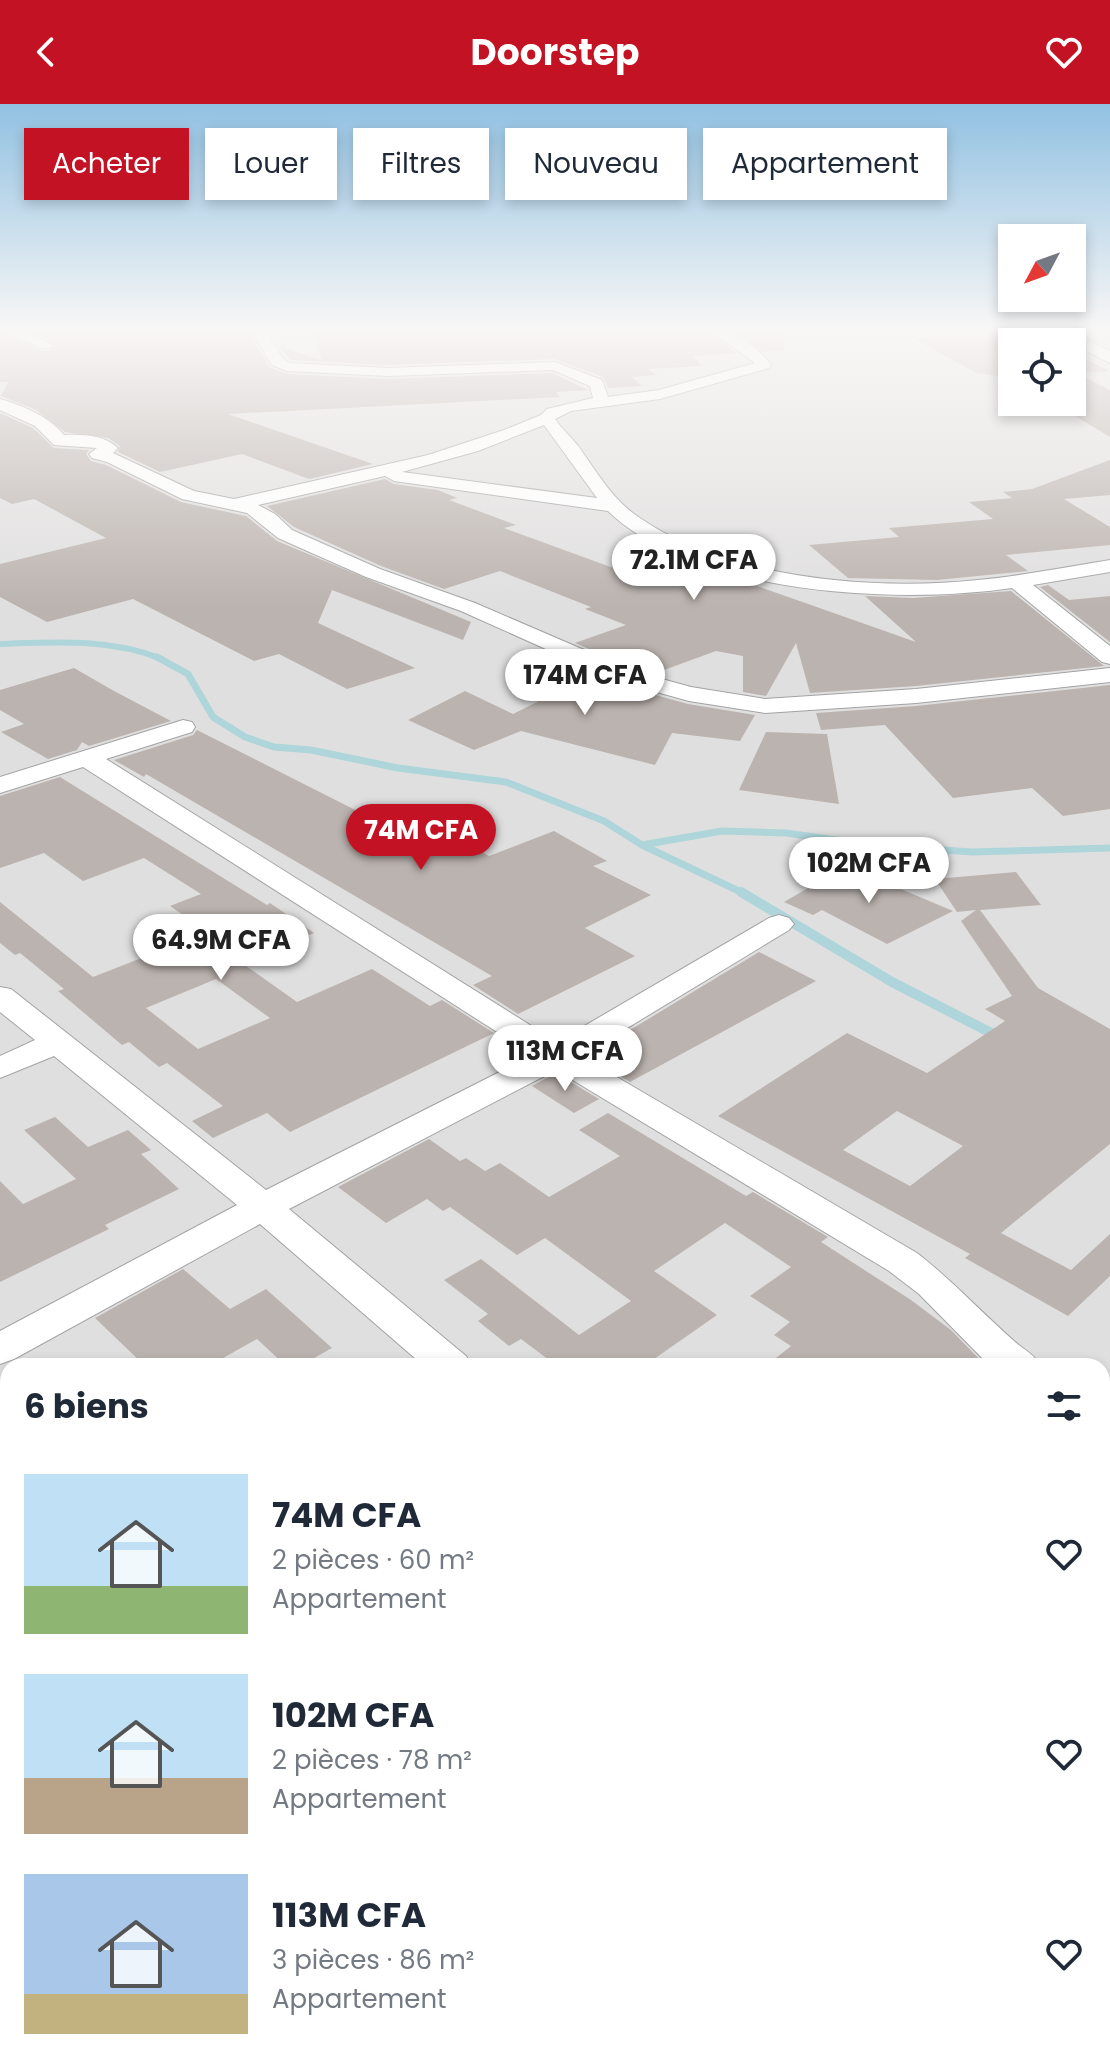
<!DOCTYPE html>
<html lang="fr">
<head>
<meta charset="utf-8">
<style>
	body { margin:0; font-family:Poppins,sans-serif; background:#f2f2f3; color:#1f2937; height:100vh; display:flex; flex-direction:column; font-size:30px; white-space:nowrap }
	* { box-sizing:border-box; margin:0 }
	p { font-size:26px; color:#747a83 }
	.icon { flex:none; width:44px; height:44px; fill:none; stroke:currentColor; stroke-width:2; stroke-linecap:round; stroke-linejoin:round }
	.map { position:relative; flex:1; overflow:hidden }
	.details { position:absolute; left:0px; top:1254px; width:1110px; height:714px; display:flex; flex-direction:column; background:#fff; border-radius:24px 24px 0 0; box-shadow:0 4px 12px #0003 }
	.details>* { flex:none }
	.hud { position:absolute; left:24px; top:24px; width:1062px; height:72px; display:flex; gap:16px }
	.needle { width:52px; rotate:229deg }
	.buttons { position:absolute; left:998px; top:120px; display:grid; gap:16px }
	.buttons a { display:grid; place-items:center; width:88px; height:88px; border-radius:0px; background:#fff; box-shadow:0 4px 12px #0003; font-size:40px }
	.price { position:absolute; translate:-50% -68px; padding:0 18px; border-radius:28px; background:#fff; color:#222; font-size:26px; line-height:52px; filter:drop-shadow(0 2px 4px #0008) }
	.price::after { content:''; position:absolute; left:50%; top:48px; width:24px; height:18px; margin-left:-12px; background:inherit; clip-path:polygon(0 0,100% 0,50% 100%) }
	.price.on { background:#c21223; color:#fff }
	ul { padding:0; list-style:none }
	li { display:flex; align-items:center; gap:24px; height:200px; padding:0 24px }
	li span { display:grid; place-items:center; flex:none; width:224px; height:160px; border-radius:0px; color:#555 }
	li>.icon { margin-inline-start:auto }
	span .icon { width:96px; height:96px; fill:#fffc; stroke-width:1 }
	li b { font-size:34px }
	h2 { display:flex; justify-content:space-between; align-items:center; height:96px; padding:0 24px; font-size:34px }
	.pill { padding:0 28px; border-radius:0px; background:#fff; box-shadow:0 4px 12px #0003; font-size:28px; line-height:72px }
	.pill.on { background:#c21223; color:#fff }
	header { display:flex; justify-content:space-between; align-items:center; height:104px; padding:0 24px; background:#c21223; color:#fff; font-size:36px; font-weight:700 }
	.map>svg:first-child { display:block }
</style>
</head>
<body>
<header><svg class="icon" aria-label="back" viewBox="0 0 24 24"><path d="M15 5l-7 7 7 7"/></svg>Doorstep<svg class="icon" aria-label="heart" viewBox="0 0 24 24"><path d="M12 20l-8-8c-3-5 5-10 8-4 3-6 11-1 8 4z"/></svg></header>
<div class="map">
<svg width="1110" height="1967" viewBox="0 0 1110 1967">
	<rect width="100%" height="100%" fill="#f1eeea"/>
	<path fill="#e0dfdf" fill-rule="evenodd" d="M0,226H1110V1967H0ZM1012,238H1072V298H1012ZM8,1262H1102V1960H8Z"/>
	<g fill="none" stroke-linecap="round" stroke-linejoin="round">
		<path stroke="#aed5da" stroke-width="6" d="M0,540C55,538 110,534 162,555"/>
		<path stroke="#aed5da" stroke-width="7" d="M157,553L188,570L213,613L245,633L274,643L311,646L398,664L506,678L604,717L642,741L722,727L786,729L872,741L972,748L1110,744
			M642,741L745,790"/>
		<path stroke="#aed5da" stroke-width="10" d="M741,788L892,878L1001,934"/>
	</g>
	<path fill="#bbb3af" fill-rule="evenodd" d="M0,226L40,247H50L55,240L30,226H248L269,263L287,270L388,275L552,269L588,286L556,288L560,293L228,310L373,360L309,375L242,350L160,368L118,348L120,342L108,334L65,328L36,306L1,292L8,278H0Z
		M350,226H706L737,249L693,252L702,262L647,265L656,271L632,273L642,282L608,284L603,273L555,255L388,261L291,256L278,242L322,256L312,228Z
		M729,226H783L784,246L763,248L745,233Z
		M1031,228L1052,238H1012V274L977,269L914,235Z
		M1072,248L1109,267L1076,269L1110,286V333L1052,298H1072Z
		M0,309L33,324L54,344L89,346L86,350L91,357L106,361L181,398L246,412L277,437L471,518L463,536L332,486L318,519L415,564L347,585L279,550L254,557L133,495L47,518L0,493V460L106,434L34,395L12,400L0,394Z
		M1110,356V391L1064,395L1110,423V441L1006,451L1028,467L937,476L848,474L809,441L899,433L889,424L993,415L969,398L1012,394L1003,388L1032,385Z
		M385,375L394,380L438,386L457,394L449,396L516,421L504,424L638,473L686,457L916,538L865,492L913,494L1011,487L1104,562L916,582L810,589L796,539L766,592L743,588V552L716,547L653,570L634,564L575,539L626,521L585,505L591,503L500,467L444,485L381,462L294,423L267,402Z
		M1048,481L1069,496L1110,492V538L1040,483Z
		M547,549L616,580L688,600L755,611L740,637L672,629L655,661L521,627L474,646L408,616L465,587L513,610L577,578L523,558Z
		M74,564L114,587L171,617L89,642L82,638L77,646L48,655L1,628L24,620L0,606V586Z
		M1110,581V705L1063,712L1032,684L953,694L885,621L821,626L816,609L916,602Z
		M197,626L389,723L418,712L489,752L554,727L607,757L593,762L651,791L585,824L635,852L518,910L473,881L492,872L146,670L144,673L114,656L193,631Z
		M766,628L827,630L839,700L739,686Z
		M60,673L267,801L270,799L314,829L242,859L297,898L372,865L430,902L442,896L494,929L290,1028L267,1009L213,1034L192,1017L223,1002L167,959L159,963L129,938L122,941L58,887L64,885L20,849L15,851L0,839V798L93,873L208,828L170,802L201,790L144,754L83,777L44,749L0,764V692ZM216,875L270,914L198,945L146,904Z
		M846,762L953,807L887,840L822,806L813,811L784,798Z
		M1016,768L1041,801L980,806L1038,884L1110,925V1040L1001,1129L1071,1166L1110,1130V1172L1068,1212L965,1154L970,1150L718,1012L847,929L927,969L1005,917L985,905L1012,892L961,817L976,806L957,808L935,775ZM897,1007L963,1042L910,1082L843,1046Z
		M759,848L816,877L630,978L587,952Z
		M556,969L599,995L574,1009L532,982Z
		M608,1009L746,1092L753,1088L828,1133L821,1138L911,1196L951,1226L986,1262H766L791,1242L774,1231L790,1218L750,1192L791,1163L725,1119L654,1167L717,1211L644,1262H557L521,1235L509,1242L478,1217L488,1210L444,1176L481,1155L579,1231L631,1197L545,1134L517,1151L450,1103L443,1107L427,1095L386,1119L338,1083L429,1035L460,1057L466,1054L485,1067L500,1059L549,1093L620,1052L579,1026Z
		M55,1013L88,1043L128,1026L151,1046L141,1050L179,1085L105,1121L109,1125L0,1178V1077L23,1100L76,1075L24,1026Z
		M183,1165L230,1205L266,1185L332,1244L300,1262H286L257,1235L209,1262H145L95,1214Z"/>
	<g fill="none" stroke-linecap="round" stroke-linejoin="round">
		<defs>
			<path id="minor" d="M4,226H23L52,241L50,244H40Z
				M251,226H265L283,255L290,259L388,264L555,258L602,276L608,293L659,286L755,259L709,226C734,226 756,241 771,261L769,264L660,295L571,307L555,315C562,325 571,333 579,343C596,367 612,395 637,412C726,475 873,487 978,476C1022,472 1066,463 1110,456V468L1033,481L1110,542V560L1102,558L1012,484C898,501 695,491 608,407L394,377L385,372L258,401L275,410L292,426L380,465L475,499L633,567L691,583L765,595L916,585L1110,564V578L916,599L765,609L689,597L617,577L461,507L366,473L278,434L247,409L182,395L107,358L92,354L89,350L97,344L54,341L35,322L0,306V295C24,302 48,312 64,331C82,330 105,331 118,344L113,349L194,387L234,395L428,351L504,326L541,311L547,305L593,294L590,282L553,266L388,272L287,267L272,261ZM544,321L597,394L402,368L478,347Z
				M183,616L192,618L195,623L192,628L106,655L557,938L769,814L779,811L789,814L794,820L789,826L581,952L917,1149C952,1176 981,1208 1014,1237C1024,1246 1034,1250 1041,1262H990L919,1190L889,1167L556,966L289,1105L466,1252L472,1262H424L260,1120L14,1255L0,1260V1227L237,1101L54,952L0,974V952L35,936L0,908V883L11,885L266,1086L533,951L83,663L0,689V673Z
				M0,1416L8,1418V1462L0,1459Z
				M1102,1775L1110,1778V1835L1102,1832Z
				M124,1960H192L189,1967H121Z
				M438,1960H501L504,1967H441Z"/>
			<path id="tertiary" d="M1045,226H1067L1110,247V259Z"/>
		</defs>
		<use href="#minor" stroke="#a3a3a3" stroke-width="2"/>
		<use href="#tertiary" stroke="#a3a3a3" stroke-width="2"/>
		<use href="#minor" fill="#fff" fill-rule="evenodd"/>
		<use href="#tertiary" fill="#fff" fill-rule="evenodd"/>
	</g>
	<linearGradient id="sky" x2="0" y2="1"><stop stop-color="#91c1e2"/><stop offset="0.45" stop-color="#f9f7f6"/><stop offset="1" stop-color="#f9f7f6" stop-opacity="0"/></linearGradient>
	<rect width="1110" height="502" fill="url(#sky)"/>
</svg>
<div class="buttons">
<a><svg class="needle" viewBox="-14 -14 28 28"><path d="M0-13l5 13h-10z" fill="#e53935"/><path d="M0 13l5-13h-10z" fill="#747a83"/></svg></a>
<a><svg class="icon" aria-label="locate" viewBox="0 0 24 24"><circle cx="12" cy="12" r="6"/><path d="M12 2v4M12 18v4M2 12h4M18 12h4"/></svg></a>
</div>
<b class="price" style="left:694px;top:498px">72.1M CFA</b>
<b class="price" style="left:585px;top:613px">174M CFA</b>
<b class="price on" style="left:421px;top:768px">74M CFA</b>
<b class="price" style="left:869px;top:801px">102M CFA</b>
<b class="price" style="left:221px;top:878px">64.9M CFA</b>
<b class="price" style="left:565px;top:989px">113M CFA</b>
<div class="hud">
<a class="pill on">Acheter</a>
<a class="pill">Louer</a>
<a class="pill">Filtres</a>
<a class="pill">Nouveau</a>
<a class="pill">Appartement</a>
</div>
<section class="details">
<h2>6 biens<svg class="icon" aria-label="filters" viewBox="0 0 24 24"><path d="M4 7h16M4 17h16"/><circle cx="9" cy="7" r="2"/><circle cx="15" cy="17" r="2"/></svg></h2>
<ul>
<li><span style="background:linear-gradient(#bfe0f5 70%,#8fb573 0)"><svg class="icon" aria-label="home" viewBox="0 0 24 24"><path d="M3 11l9-7 9 7M6 9v11h12V9"/></svg></span><div><b>74M CFA</b><p>2 pièces · 60 m²</p><p>Appartement</p></div><svg class="icon" aria-label="heart" viewBox="0 0 24 24"><path d="M12 20l-8-8c-3-5 5-10 8-4 3-6 11-1 8 4z"/></svg></li>
<li><span style="background:linear-gradient(#bfe0f5 65%,#b9a48a 0)"><svg class="icon" aria-label="home" viewBox="0 0 24 24"><path d="M3 11l9-7 9 7M6 9v11h12V9"/></svg></span><div><b>102M CFA</b><p>2 pièces · 78 m²</p><p>Appartement</p></div><svg class="icon" aria-label="heart" viewBox="0 0 24 24"><path d="M12 20l-8-8c-3-5 5-10 8-4 3-6 11-1 8 4z"/></svg></li>
<li><span style="background:linear-gradient(#a9c7e8 75%,#c2b280 0)"><svg class="icon" aria-label="home" viewBox="0 0 24 24"><path d="M3 11l9-7 9 7M6 9v11h12V9"/></svg></span><div><b>113M CFA</b><p>3 pièces · 86 m²</p><p>Appartement</p></div><svg class="icon" aria-label="heart" viewBox="0 0 24 24"><path d="M12 20l-8-8c-3-5 5-10 8-4 3-6 11-1 8 4z"/></svg></li>
</ul>
</section>
</div>
</body>
</html>
